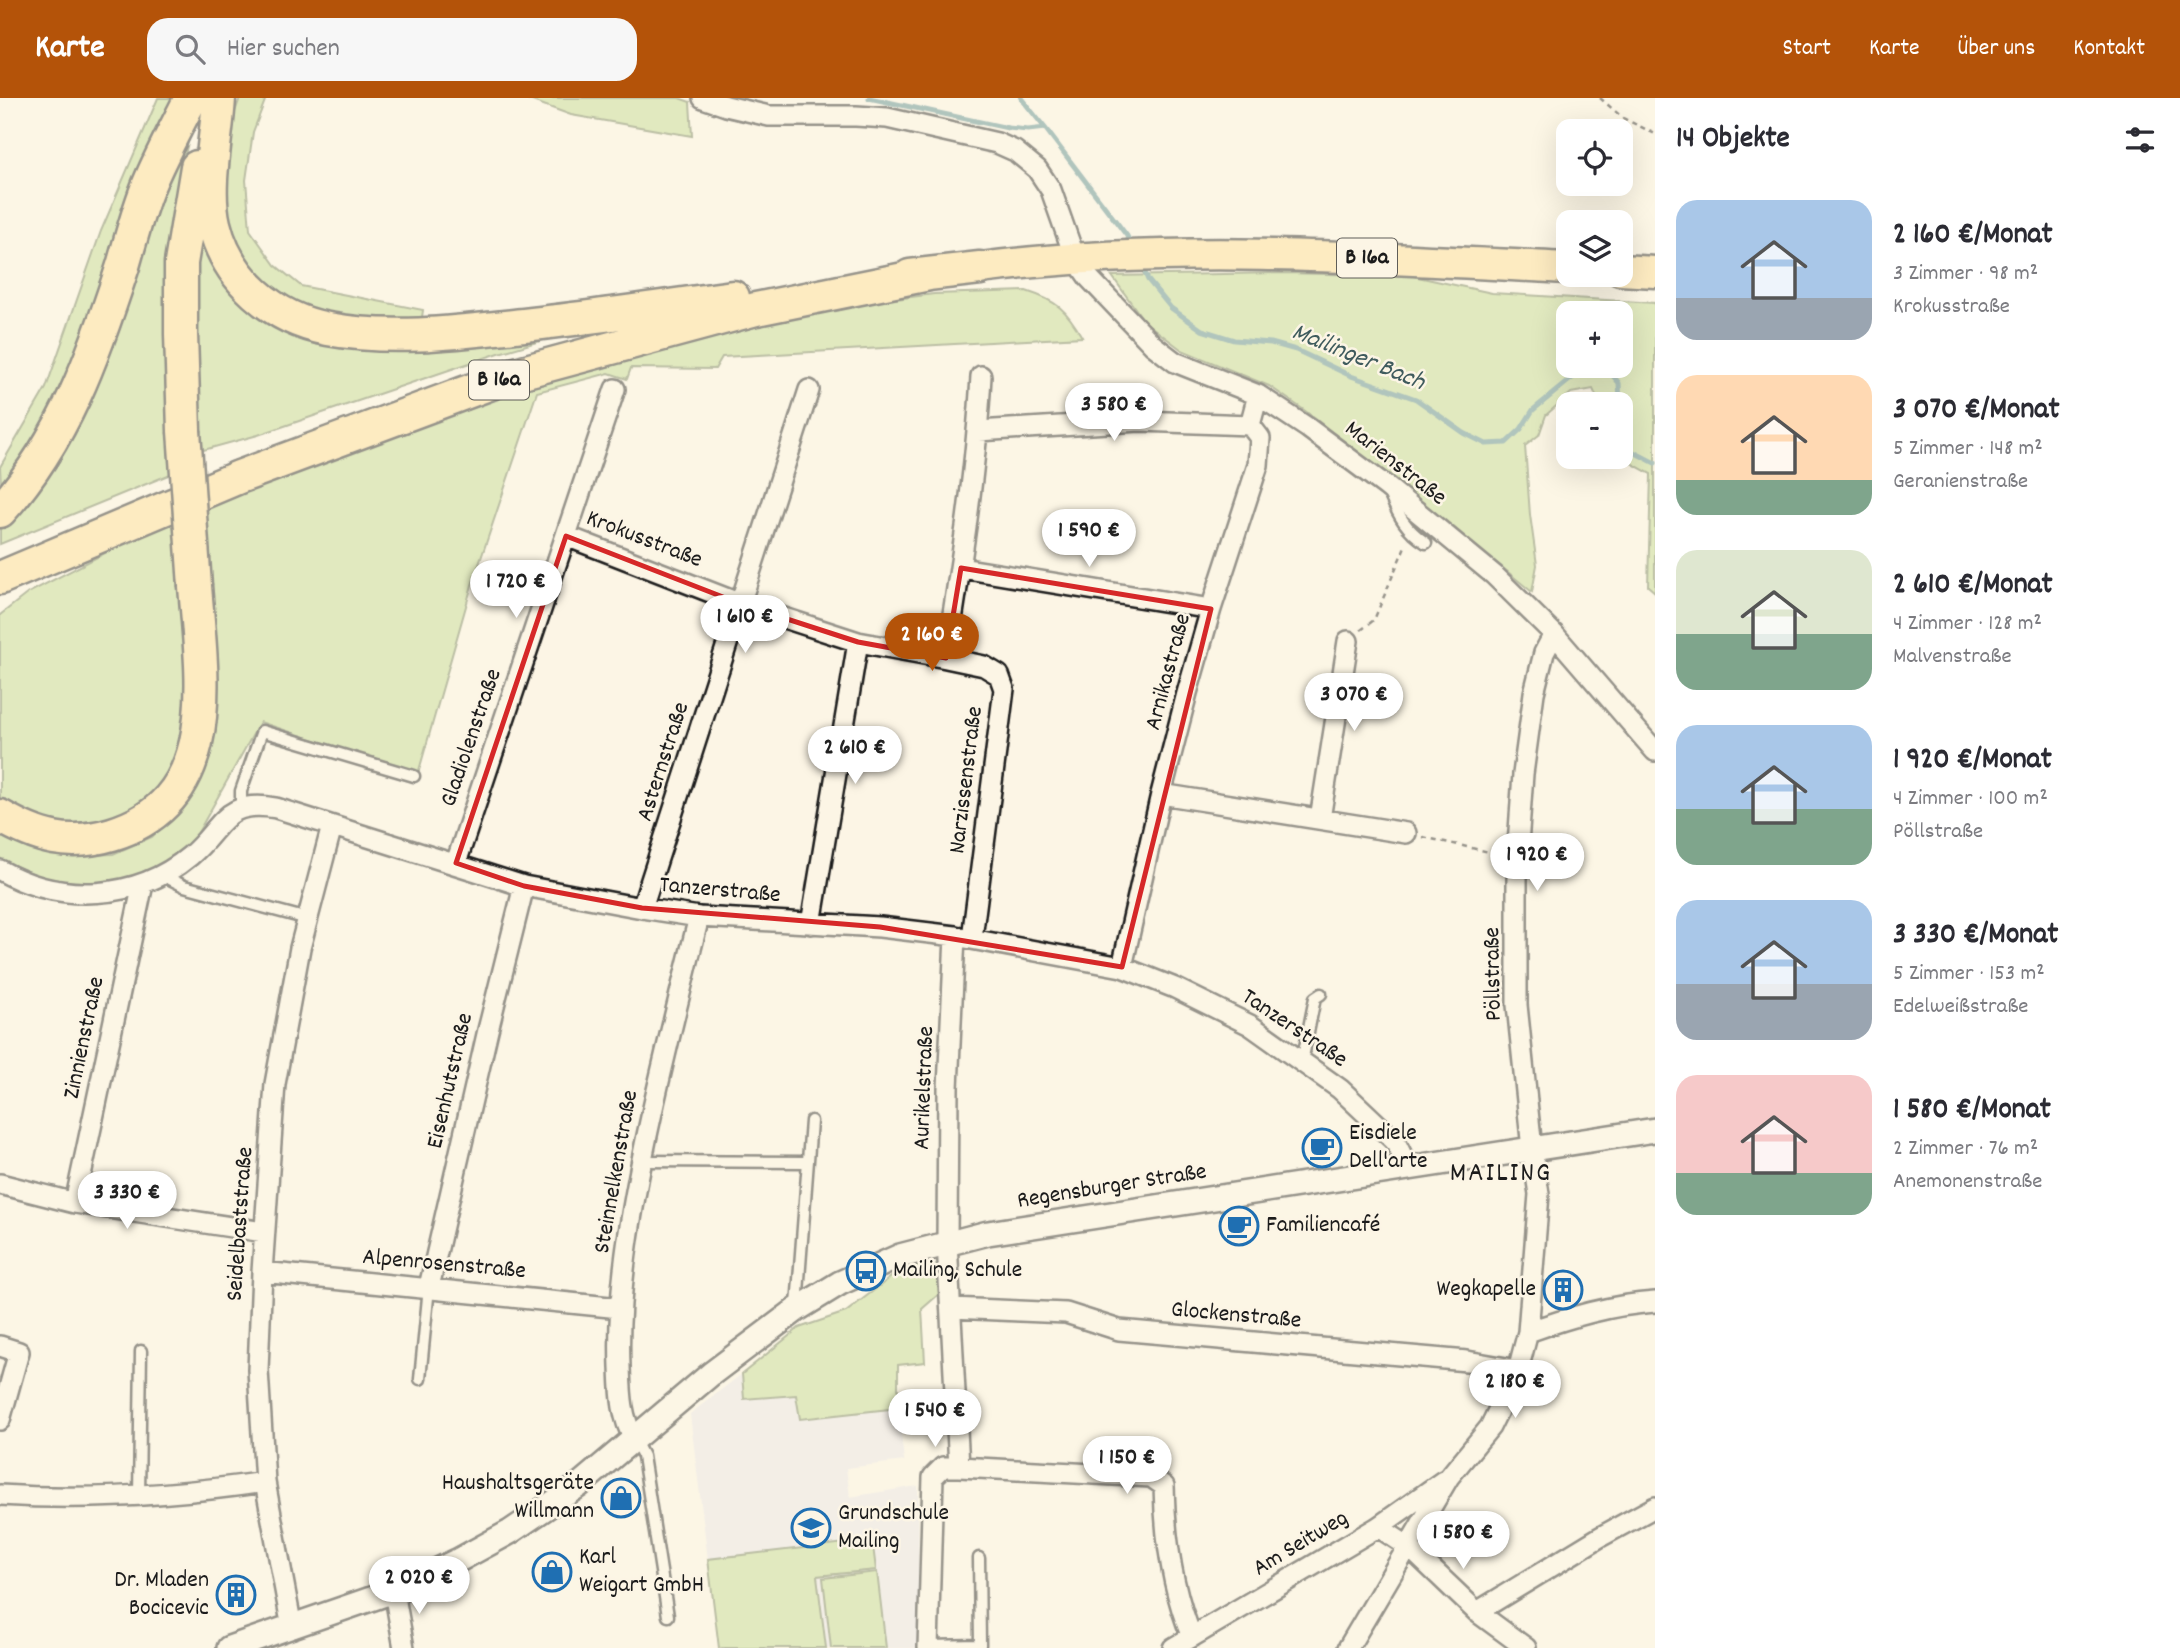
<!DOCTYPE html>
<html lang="de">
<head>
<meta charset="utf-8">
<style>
	body { margin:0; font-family:Dekko,sans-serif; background:#f7f7f7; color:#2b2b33; height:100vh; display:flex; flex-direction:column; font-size:26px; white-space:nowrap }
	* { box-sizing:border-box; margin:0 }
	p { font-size:23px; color:#7c7c81 }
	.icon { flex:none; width:38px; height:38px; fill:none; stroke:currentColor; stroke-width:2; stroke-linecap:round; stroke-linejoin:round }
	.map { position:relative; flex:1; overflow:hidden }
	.panel { display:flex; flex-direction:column; background:#fff; width:525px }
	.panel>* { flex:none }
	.tools { position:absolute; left:1556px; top:21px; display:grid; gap:14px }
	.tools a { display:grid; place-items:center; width:77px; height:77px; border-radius:14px; background:#fff; box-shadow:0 7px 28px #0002; font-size:35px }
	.price { position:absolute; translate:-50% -60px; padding:0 16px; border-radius:24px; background:#fff; color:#222; font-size:23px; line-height:46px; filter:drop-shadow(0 2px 4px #0008) }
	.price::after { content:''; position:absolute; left:50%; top:42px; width:21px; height:16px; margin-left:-10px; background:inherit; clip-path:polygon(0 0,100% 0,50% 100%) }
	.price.current { background:#b45309; color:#fff }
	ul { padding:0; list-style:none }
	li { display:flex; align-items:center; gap:21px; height:175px; padding:0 21px }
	li span { display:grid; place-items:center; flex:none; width:196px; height:140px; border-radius:21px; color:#555 }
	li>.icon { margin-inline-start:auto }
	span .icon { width:84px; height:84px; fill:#fffc; stroke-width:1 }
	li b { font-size:30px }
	h2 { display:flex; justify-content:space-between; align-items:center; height:84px; padding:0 21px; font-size:30px }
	header { display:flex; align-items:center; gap:42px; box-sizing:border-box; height:98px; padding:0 35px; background:#b45309; color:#fff }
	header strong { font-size:33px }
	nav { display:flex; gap:38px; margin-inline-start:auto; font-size:24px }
	.search { width:490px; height:63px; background:#f7f7f7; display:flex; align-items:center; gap:18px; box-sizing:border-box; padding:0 24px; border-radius:21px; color:#7c7c81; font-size:26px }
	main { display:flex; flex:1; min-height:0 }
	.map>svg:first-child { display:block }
</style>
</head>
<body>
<header>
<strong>Karte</strong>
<div class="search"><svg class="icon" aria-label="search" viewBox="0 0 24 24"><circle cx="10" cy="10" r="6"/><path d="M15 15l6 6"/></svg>Hier suchen</div>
<nav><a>Start</a><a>Karte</a><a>Über uns</a><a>Kontakt</a></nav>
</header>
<main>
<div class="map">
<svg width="1655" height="1550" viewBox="0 0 1655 1550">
	<rect width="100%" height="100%" fill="#fcf5e5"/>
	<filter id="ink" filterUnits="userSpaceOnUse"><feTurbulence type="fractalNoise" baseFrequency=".0143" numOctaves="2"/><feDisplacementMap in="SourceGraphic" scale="14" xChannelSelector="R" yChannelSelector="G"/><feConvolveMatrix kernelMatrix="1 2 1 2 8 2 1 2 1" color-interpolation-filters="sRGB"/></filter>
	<g filter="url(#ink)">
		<path fill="#e8e4e7" d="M742,1276L744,1301L797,1297L801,1321L898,1310L904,1363L846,1370L850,1399L918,1388L919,1550H719L690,1316Z"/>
		<path fill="#c1da90" stroke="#6e7b56" stroke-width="2" fill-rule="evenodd" d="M158,0H180L97,212L34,352L1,388L0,369L46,290L101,133Z
			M240,0H266L253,34L246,82L250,132L275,167L301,188L423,212L421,227L319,216L275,200L222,133L230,28Z
			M524,0H679L690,4L692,38L571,17Z
			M192,28L180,77L173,375L0,446V425L81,314L117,238L166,76Z
			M200,105L300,230L602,225L499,255L258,337L200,353L194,189Z
			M1284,175L1413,178L1492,195L1655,205V494L1648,488L1651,376L1620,359V306H1600L1593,291L1571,295L1546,317L1539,337L1525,348L1530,417L1537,467L1532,494L1445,422L1304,312L1269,288L1182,252L1145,224L1112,178ZM1568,215H1620V268H1568Z
			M1026,193C1057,203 1066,211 1082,239L722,259L715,271L631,270L627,281L609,275L537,294L472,487L418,676L260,624L191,747L141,781L91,789L45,781L0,761V735L28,751L67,758L113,756L152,739L178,713L204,674L215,635V592L204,408L529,285L812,212L934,196Z
			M176,418L182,493L188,630L174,674L141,707L91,729L47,726L8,709L0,702V517L28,495Z
			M927,1163L936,1167L939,1196L922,1211L925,1264L898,1267V1310L800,1321L796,1297L744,1301L742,1276L799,1230L846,1214L891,1179Z
			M854,1444L855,1450L873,1448L876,1472L817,1478L826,1550H719L708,1461Z
			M877,1474L886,1550H831L823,1480Z"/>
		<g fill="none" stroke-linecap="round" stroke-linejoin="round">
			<path stroke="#57898c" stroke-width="5" d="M869,0L1008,30L1028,32L1045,30L1127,138L1132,148
				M1021,0L1045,30
				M1141,166L1148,182L1171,210L1202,232L1234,242L1271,245L1296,252L1351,278L1416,301L1464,335L1486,346L1506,345L1521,331L1533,312L1572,280L1588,271L1608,272L1619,285L1620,306
				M1620,339L1624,349L1655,365"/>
			<defs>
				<path id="service" d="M1389,395C1398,417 1406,432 1426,445
					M241,709V693L262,633L414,678
					M162,777L184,788L308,821
					M1302,964L1315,900L1321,896
					M642,1063L808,1064
					M797,1208L811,1023
					M420,1281L429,1189
					M634,1341L643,1358L668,1518
					M139,1398L141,1253
					M928,1548L980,1547L979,1460"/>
				<path id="minor" d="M703,0L726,8L769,18H856L887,20L997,45L1015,53L1037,71L1051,92L1075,160L1089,180L1153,247L1175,264L1258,297L1308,330L1386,388L1494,477L1554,536L1655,653
					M978,333L1140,323L1250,327
					M566,438L741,506L858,544L946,560
					M961,470L1211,511
					M1161,696L1406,735
					M1320,721L1348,543
					M456,765L615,291
					M0,772C59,806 136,803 190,758C224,729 223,701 276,710L524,788L642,810L699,819L880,829L955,838L1122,869L1175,890L1250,927L1340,991L1395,1043L1408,1070
					M642,810L809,292
					M811,826L858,544
					M972,840L1004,591L999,577L984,568L946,560C961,466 976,373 981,278
					M1122,869L1161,696L1187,595L1211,511L1258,367L1260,340L1250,327L1258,297
					M0,1086L75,1105L264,1134
					M75,1105L143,786
					M262,1174L620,1210
					M429,1189L488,932L524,788
					M951,1210L1066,1215L1119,1232L1467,1263L1518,1272
					M1528,1234C1570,1219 1610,1207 1655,1204
					M0,1248L19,1254L0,1322
					M634,1341C621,1318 621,1295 620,1269C617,1194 630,1120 645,1047C661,970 680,895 699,819
					M959,1369L1151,1379L1164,1388C1165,1439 1172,1492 1192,1539
					M0,1397C89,1403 177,1397 265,1384
					M1378,1429L1409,1449L1477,1514L1526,1550
					M394,1493L404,1550
					M1477,1514L1600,1439L1655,1409
					M292,1530L265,1384L258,1272L262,1174L275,986L300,850L332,728
					M928,1550L933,1379L943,1369H959L947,1144L948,990L955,838
					M1173,1550L1378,1429L1443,1383
					M1348,1550L1449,1379L1490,1329L1518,1272L1528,1234L1539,1096L1532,1051L1517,907V761L1523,676L1534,595L1544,555L1554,536"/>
				<path id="tertiary" d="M229,1550L394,1493L457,1463L510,1434L578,1388L711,1276L796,1212L840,1185L900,1158L988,1135L1655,1032"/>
				<path id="primary" d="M980,170C1175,145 1372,160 1568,170
					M1620,172L1655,174"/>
				<path id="trunk" d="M219,0C217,39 205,88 214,126C227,181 273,221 328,231C392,243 460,234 524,227C594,219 663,209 733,199
					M910,178L980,170
					M184,333L181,236V165L197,69
					M0,413C64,343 94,257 123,168C131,141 138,112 149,86C161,57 177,28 191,0
					M0,480L239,379L515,276L756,211L929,176
					M0,718C38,740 69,749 112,736C224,702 202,579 195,488"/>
			</defs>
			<use href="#service" stroke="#1c1c1c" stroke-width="15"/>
			<use href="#minor" stroke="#1c1c1c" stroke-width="24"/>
			<use href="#tertiary" stroke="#1c1c1c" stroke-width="28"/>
			<use href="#primary" stroke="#1c1c1c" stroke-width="35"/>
			<use href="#trunk" stroke="#1c1c1c" stroke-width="37"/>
			<path stroke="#1c1c1c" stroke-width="2.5" stroke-dasharray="5 5" stroke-linecap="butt" d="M1600,0L1623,20L1655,36
				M1361,532L1374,522L1406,446
				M1423,739L1498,756"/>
			<use href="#service" stroke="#fcf5e5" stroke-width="10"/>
			<use href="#minor" stroke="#fcf5e5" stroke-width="19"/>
			<use href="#tertiary" stroke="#fcf5e5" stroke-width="23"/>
			<use href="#primary" stroke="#fedd96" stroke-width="30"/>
			<use href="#trunk" stroke="#fedd96" stroke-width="32"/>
			<defs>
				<path id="trunk-bridge" d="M184,333L195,488"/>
			</defs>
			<use href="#trunk-bridge" stroke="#1c1c1c" stroke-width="37" stroke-linecap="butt"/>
			<use href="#trunk-bridge" stroke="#fedd96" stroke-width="32"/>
		</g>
	</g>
	<path d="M0 0H1655V1550H0ZM566,438L741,506L858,544L946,560L961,470L1211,511L1122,869L880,829L642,810L524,788L456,765Z" fill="#fcf5e5" fill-opacity=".55" fill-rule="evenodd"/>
	<path fill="none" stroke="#d62828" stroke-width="5" stroke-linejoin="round" d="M566,438L741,506L858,544L946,560L961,470L1211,511L1122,869L880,829L642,810L524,788L456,765Z"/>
	<defs>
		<symbol id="cafe-ring" viewBox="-11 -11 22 22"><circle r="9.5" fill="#fcf5e5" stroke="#1f6fb2" stroke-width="1.5"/><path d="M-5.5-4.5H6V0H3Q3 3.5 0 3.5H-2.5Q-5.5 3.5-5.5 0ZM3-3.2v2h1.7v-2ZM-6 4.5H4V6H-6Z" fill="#1f6fb2"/></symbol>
		<symbol id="bus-ring" viewBox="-11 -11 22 22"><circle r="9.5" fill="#fcf5e5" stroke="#1f6fb2" stroke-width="1.5"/><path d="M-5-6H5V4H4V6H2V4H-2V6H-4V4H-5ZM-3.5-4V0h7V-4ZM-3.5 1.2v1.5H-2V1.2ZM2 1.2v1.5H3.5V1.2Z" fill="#1f6fb2"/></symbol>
		<symbol id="building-ring" viewBox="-11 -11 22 22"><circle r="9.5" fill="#fcf5e5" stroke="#1f6fb2" stroke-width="1.5"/><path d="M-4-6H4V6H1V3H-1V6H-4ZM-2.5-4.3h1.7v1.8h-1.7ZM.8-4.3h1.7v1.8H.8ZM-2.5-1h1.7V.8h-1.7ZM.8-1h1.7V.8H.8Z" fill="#1f6fb2"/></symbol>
		<symbol id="shop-ring" viewBox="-11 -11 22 22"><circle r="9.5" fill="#fcf5e5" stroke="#1f6fb2" stroke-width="1.5"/><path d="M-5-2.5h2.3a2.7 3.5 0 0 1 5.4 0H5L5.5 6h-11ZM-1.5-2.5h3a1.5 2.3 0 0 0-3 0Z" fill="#1f6fb2"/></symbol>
		<symbol id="school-ring" viewBox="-11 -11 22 22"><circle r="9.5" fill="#fcf5e5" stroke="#1f6fb2" stroke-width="1.5"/><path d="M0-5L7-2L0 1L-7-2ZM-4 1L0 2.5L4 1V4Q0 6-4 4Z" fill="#1f6fb2"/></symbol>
	</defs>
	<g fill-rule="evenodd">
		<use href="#cafe-ring" x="1300" y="1028" width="44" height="44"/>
		<use href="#cafe-ring" x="1217" y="1106" width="44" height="44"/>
		<use href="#bus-ring" x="844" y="1151" width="44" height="44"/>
		<use href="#building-ring" x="1541" y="1170" width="44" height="44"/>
		<use href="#shop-ring" x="599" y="1378" width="44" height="44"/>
		<use href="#school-ring" x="789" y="1408" width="44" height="44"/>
		<use href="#shop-ring" x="530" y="1452" width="44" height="44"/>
		<use href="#building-ring" x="214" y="1475" width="44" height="44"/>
	</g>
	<g text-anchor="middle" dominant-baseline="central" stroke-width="5" stroke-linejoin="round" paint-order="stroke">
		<g fill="#fcf5e5" stroke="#5f5d58" stroke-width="2">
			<rect x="1337" y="140.5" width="60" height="39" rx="5"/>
			<rect x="469" y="262.5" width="60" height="39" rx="5"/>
		</g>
		<g font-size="23" font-weight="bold" fill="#1c1c1c">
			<text x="1367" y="160">B 16a</text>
			<text x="499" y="282">B 16a</text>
		</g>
		<g font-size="24" fill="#1c1c1c" stroke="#fcf5e5">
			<text transform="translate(1395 366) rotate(38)">Marienstraße</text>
			<text transform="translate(644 442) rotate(21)">Krokusstraße</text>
			<text transform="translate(1169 574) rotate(-75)">Arnikastraße</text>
			<text transform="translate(472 640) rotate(-71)">Gladiolenstraße</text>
			<text transform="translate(664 664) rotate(-72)">Asternstraße</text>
			<text transform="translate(967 682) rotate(-83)">Narzissenstraße</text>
			<text transform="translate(720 793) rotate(5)">Tanzerstraße</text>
			<text transform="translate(1494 876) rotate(-91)">Pöllstraße</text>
			<text transform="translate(1294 931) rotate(34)">Tanzerstraße</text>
			<text transform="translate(85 940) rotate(-78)">Zinnienstraße</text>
			<text transform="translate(451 983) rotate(-77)">Eisenhutstraße</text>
			<text transform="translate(925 990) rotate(-88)">Aurikelstraße</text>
			<text transform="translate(617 1074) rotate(-80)">Steinnelkenstraße</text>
			<text transform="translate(1112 1089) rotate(-9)">Regensburger Straße</text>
			<text transform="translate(241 1126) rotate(-86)">Seidelbaststraße</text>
			<text transform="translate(444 1167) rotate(5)">Alpenrosenstraße</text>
			<text transform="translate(1236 1218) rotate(5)">Glockenstraße</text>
			<text transform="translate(1301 1446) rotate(-31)">Am Seitweg</text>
		</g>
		<g font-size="24" fill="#1c1c1c" stroke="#fcf5e5" text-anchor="start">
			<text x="1349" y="1036">Eisdiele<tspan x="1349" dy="28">Dell'arte</tspan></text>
			<text x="1266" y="1128">Familiencafé</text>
			<text x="893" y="1173">Mailing, Schule</text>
			<text x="1536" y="1192" text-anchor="end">Wegkapelle</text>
			<text x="594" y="1386" text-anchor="end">Haushaltsgeräte<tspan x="594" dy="28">Willmann</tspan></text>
			<text x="838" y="1416">Grundschule<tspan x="838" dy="28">Mailing</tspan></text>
			<text x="579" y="1460">Karl<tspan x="579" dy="28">Weigart GmbH</tspan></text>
			<text x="209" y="1483" text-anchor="end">Dr. Mladen<tspan x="209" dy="28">Bocicevic</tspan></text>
		</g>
		<g font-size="26" font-style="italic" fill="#3f5b5d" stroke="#fcf5e5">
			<text transform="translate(1358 260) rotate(22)">Mailinger Bach</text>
		</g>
		<g font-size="28" letter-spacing="2" fill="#1c1c1c" stroke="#fcf5e5">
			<text x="1501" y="1077">MAILING</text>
		</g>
	</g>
</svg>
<div class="tools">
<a><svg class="icon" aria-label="locate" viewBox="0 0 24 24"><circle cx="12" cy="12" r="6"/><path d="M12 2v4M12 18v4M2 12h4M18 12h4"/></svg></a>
<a><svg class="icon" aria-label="layers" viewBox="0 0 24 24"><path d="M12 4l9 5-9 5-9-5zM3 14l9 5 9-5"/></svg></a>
<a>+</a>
<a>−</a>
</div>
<b class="price" style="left:1114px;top:345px">3 580 €</b>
<b class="price" style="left:1089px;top:471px">1 590 €</b>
<b class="price" style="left:516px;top:522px">1 720 €</b>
<b class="price" style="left:745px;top:557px">1 610 €</b>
<b class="price current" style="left:932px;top:575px">2 160 €</b>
<b class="price" style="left:1354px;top:635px">3 070 €</b>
<b class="price" style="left:855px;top:688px">2 610 €</b>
<b class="price" style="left:1537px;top:795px">1 920 €</b>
<b class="price" style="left:127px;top:1133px">3 330 €</b>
<b class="price" style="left:1515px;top:1322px">2 180 €</b>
<b class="price" style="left:935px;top:1351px">1 540 €</b>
<b class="price" style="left:1127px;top:1398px">1 150 €</b>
<b class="price" style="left:1463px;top:1473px">1 580 €</b>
<b class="price" style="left:419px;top:1518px">2 020 €</b>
</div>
<section class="panel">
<h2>14 Objekte<svg class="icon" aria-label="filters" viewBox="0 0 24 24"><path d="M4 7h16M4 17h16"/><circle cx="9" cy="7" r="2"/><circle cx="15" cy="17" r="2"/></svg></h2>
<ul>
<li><span style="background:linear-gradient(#a9c7e8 70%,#9aa5b1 0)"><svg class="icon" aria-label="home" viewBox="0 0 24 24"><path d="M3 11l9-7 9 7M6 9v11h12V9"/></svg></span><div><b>2 160 €/Monat</b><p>3 Zimmer · 98 m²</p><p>Krokusstraße</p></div></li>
<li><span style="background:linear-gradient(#ffd9b3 75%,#7fa58c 0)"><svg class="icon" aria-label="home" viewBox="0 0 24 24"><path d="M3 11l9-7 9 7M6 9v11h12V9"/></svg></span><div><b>3 070 €/Monat</b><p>5 Zimmer · 148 m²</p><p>Geranienstraße</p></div></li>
<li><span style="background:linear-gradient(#dfe7d0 60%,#7fa58c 0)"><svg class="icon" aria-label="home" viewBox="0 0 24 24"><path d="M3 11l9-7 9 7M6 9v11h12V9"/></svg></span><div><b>2 610 €/Monat</b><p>4 Zimmer · 128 m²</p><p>Malvenstraße</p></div></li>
<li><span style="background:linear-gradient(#a9c7e8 60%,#7fa58c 0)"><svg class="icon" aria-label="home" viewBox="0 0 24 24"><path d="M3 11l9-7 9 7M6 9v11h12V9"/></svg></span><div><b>1 920 €/Monat</b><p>4 Zimmer · 100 m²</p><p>Pöllstraße</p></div></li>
<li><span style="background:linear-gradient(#a9c7e8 60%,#9aa5b1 0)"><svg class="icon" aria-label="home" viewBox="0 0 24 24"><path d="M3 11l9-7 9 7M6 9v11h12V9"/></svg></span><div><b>3 330 €/Monat</b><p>5 Zimmer · 153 m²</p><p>Edelweißstraße</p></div></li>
<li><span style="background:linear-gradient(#f6c9c9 70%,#7fa58c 0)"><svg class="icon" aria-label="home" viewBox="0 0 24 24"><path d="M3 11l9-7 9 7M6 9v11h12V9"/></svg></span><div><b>1 580 €/Monat</b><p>2 Zimmer · 76 m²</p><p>Anemonenstraße</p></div></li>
</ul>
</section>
</main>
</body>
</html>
